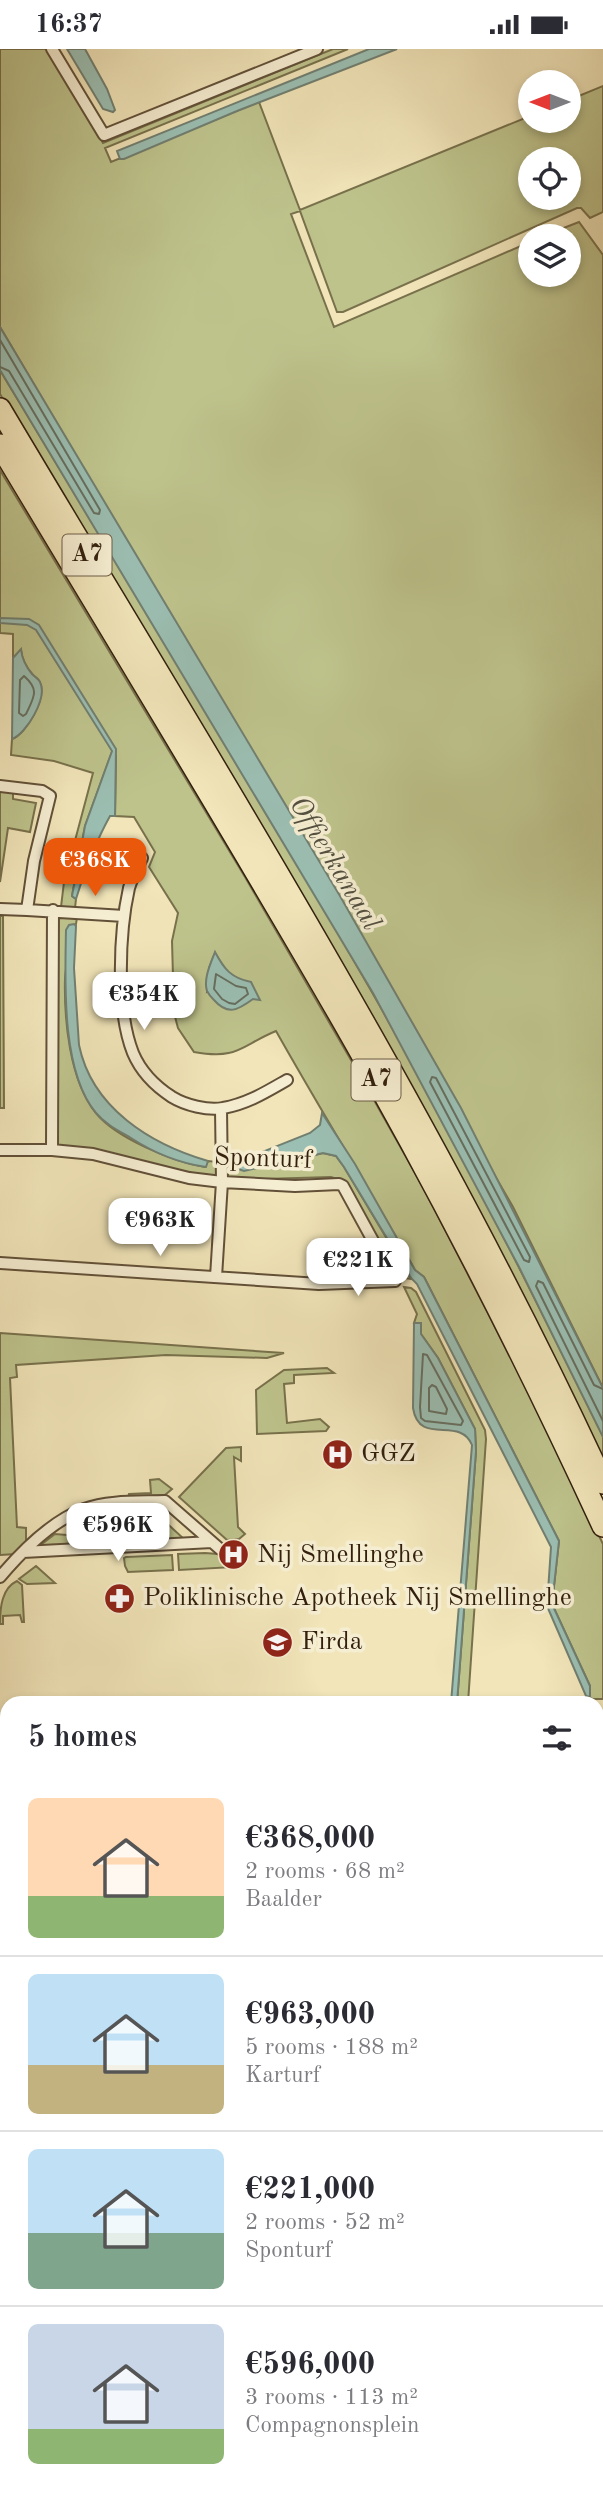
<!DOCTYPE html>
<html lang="en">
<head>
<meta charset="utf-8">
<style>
	body { margin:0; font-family:"Old Standard TT",serif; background:#f2f2f3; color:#2b2b33; height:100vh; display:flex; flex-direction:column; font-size:26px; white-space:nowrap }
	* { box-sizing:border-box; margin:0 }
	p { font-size:23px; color:#7c7c81 }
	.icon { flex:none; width:38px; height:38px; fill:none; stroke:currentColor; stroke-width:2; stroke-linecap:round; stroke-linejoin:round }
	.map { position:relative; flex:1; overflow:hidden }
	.drawer { position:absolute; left:0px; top:1647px; width:604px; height:800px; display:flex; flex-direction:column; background:#fff; border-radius:21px 21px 0 0; box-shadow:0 4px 10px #0003 }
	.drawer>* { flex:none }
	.needle { width:46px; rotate:270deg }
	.buttons { position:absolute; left:518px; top:21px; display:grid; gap:14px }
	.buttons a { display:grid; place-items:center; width:63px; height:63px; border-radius:50%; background:#fff; box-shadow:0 4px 10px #0003; font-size:35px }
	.price { position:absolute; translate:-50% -60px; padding:0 16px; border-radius:14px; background:#fff; color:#222; font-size:23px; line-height:46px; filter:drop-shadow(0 2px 4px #0008) }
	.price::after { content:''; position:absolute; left:50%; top:42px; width:21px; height:16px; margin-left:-10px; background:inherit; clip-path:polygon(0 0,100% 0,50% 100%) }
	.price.active { background:#ea580c; color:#fff }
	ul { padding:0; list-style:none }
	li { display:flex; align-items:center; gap:21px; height:175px; padding:0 28px }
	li+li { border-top:2px solid #e1e1e2 }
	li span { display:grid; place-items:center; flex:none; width:196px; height:140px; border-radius:10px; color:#555 }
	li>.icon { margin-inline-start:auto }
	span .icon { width:84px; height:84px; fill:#fffc; stroke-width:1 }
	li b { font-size:30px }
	h2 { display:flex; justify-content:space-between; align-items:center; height:84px; padding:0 28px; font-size:30px }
	.status { display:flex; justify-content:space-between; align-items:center; height:49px; padding:0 35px; background:#fff; direction:ltr }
	.status svg { height:19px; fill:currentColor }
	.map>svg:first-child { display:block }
</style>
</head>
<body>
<div class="status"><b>16:37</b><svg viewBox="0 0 49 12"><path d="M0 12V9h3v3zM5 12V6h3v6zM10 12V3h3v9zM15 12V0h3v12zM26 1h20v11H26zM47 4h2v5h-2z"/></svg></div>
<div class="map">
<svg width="603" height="2445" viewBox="0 0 603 2445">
	<rect width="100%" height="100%" fill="#f1e5b9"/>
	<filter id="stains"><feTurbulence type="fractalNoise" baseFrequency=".00286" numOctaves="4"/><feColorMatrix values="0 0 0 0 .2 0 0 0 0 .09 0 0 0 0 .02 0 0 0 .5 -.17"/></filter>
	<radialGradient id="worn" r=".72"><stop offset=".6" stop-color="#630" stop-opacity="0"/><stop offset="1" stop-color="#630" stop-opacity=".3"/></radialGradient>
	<path fill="#bec38c" stroke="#78714c" stroke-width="2" fill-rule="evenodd" d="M0,0H48L103,94L333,0H348L105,99L111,113L259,53L300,161L530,67V72H569V51L603,37V163L590,169L581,159H577L343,263H337L300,162L291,165L334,278L530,193V226H569V187H543L579,173L603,206V1339L513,1158L166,559L0,278ZM530,110H569V149H530Z
		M0,321C125,528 253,734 373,945C456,1089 529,1238 603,1387V1416L294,846L0,345Z
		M0,421L245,828L366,1037L423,1138L551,1387L603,1495V1650H592L590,1648V1637L552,1555L559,1492L424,1228L415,1221C370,1141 321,1062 276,982C240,997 238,1011 194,1003L178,979L174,964L172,892L178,864L149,818L155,803L134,768L115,767L116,707L112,703L85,777L72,847L76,850L75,859L61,858L64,833L93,724L54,712L11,706L12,690C26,685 47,649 40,634C40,632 34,627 33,626C26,618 22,611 21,601L13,609V585L0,584ZM215,904L227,923L239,930L207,943L209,919Z
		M0,742L13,743V750L36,754L30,783L8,779L0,833Z
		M59,865L77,867C76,886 66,908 65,929C64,969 69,1031 96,1064C116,1089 174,1113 205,1118L208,1112L236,1115L238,1120L279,1115L323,1104L336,1107L344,1118L411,1230L398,1228L344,1132L331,1128L230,1131L59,1099L57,1094L56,870Z
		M0,867H3L4,1059H0Z
		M404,1238L411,1239L416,1243L485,1381L486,1390L468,1654H457L476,1402L475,1380L438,1309L421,1285V1275L414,1274L417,1265Z
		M0,1284L284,1304L267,1309L166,1306L16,1316L17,1328L10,1329L17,1478L26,1479V1494L16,1505L0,1506Z
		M327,1319L334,1324L294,1326V1334L284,1335L287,1374L320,1370L329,1378L326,1382L257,1385L256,1341L284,1321Z
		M241,1398V1412L234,1408L238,1478L245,1485L239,1490L227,1491L179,1448L226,1399Z
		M159,1430L172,1440L165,1446L128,1448L129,1445L151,1444L150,1431Z
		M148,1457L184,1490L115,1493L112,1472L104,1471L105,1461Z
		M98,1463V1472L93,1473L92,1495L38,1498L55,1485L67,1486L92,1472L85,1467Z
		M205,1504L218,1505L235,1518L179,1521L178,1505Z
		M172,1506L173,1521L128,1523L125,1517L124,1509L126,1508Z
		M36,1517L55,1534L27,1535L19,1530Z
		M17,1532L22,1536L24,1573H22L20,1566L3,1567V1575H0C0,1558 2,1539 17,1532Z
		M599,1727H603V1859L597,1858Z
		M0,2045H7V2243H0Z
		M28,2440L100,2441L101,2445H23Z
		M262,2440H388V2445H262Z"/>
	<path fill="#9bbfb3" stroke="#717f71" stroke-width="2" d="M67,0H85L107,40L115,61L113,63L103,60Z
		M369,0H397L237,62L124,110H120L117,102Z
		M0,278L340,847L461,1059L603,1339V1388L519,1218L373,944L0,321Z
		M0,569L29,570L39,576L116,700L115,767H110C95,794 85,821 76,850L72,847L85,777L112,702L36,581L27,576L0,574Z
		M21,600C22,610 26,618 32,625C35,628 39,630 40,633C48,649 26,685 12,690L13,609Z
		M74,875L76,877L74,919L79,996C92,1059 150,1095 208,1112L206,1118C178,1114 154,1104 131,1089C119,1082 105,1075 96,1064C61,1022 65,933 66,881L69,876Z
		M215,903C224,920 231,929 251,933L260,951L253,950C238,961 228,967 214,951C213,950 208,944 207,942C203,930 211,914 215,903Z
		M322,1064L355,1115L415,1221L424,1228L559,1492L552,1555L590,1637V1648L586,1647L547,1557L551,1498L417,1235L411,1229L344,1118L336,1107L323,1104L244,1122L238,1120L237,1113L310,1084L320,1076Z
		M414,1274H421V1285L438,1309L475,1380L476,1402L457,1654H451L472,1396C460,1366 419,1398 413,1359Z"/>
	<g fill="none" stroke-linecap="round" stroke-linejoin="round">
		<path stroke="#666f60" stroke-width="2" d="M0,291L100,461L99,465L94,464L9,322L0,318
			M24,627C40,641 34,648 26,665L23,667L19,664L20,631Z
			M216,925L236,937L246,939L248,945L235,955L229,954L222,950L214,940Z
			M432,1028L436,1029L530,1208L529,1213L524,1211L430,1033Z
			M423,1305L427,1306L463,1372L461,1376L425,1372L421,1369L420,1358Z
			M432,1336L436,1338L447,1360L446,1365L429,1362V1339Z
			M603,1340L594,1336L543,1234L538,1232L536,1237L603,1372"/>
		<defs>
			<path id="minor" d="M52,0L104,86L317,0
				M0,737L42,742L50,747L34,812L27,861L124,867
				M142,809C137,819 132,829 129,839C119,884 116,961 133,1004C141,1023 155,1037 172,1048C185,1056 208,1062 223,1059C247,1055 266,1043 287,1031
				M0,860L27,861
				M0,1101H52L93,1105L189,1129L222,1133L295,1137L339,1135L343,1137L395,1232L319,1235L0,1214
				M52,1101L53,861
				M216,1228L222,1133L221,1060
				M23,1503L212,1493
				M0,1528C22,1502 51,1472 84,1460C109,1451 139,1453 165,1452L220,1500
				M0,1686L7,1692
				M0,1698L3,1701L4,1708
				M597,1720H603
				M597,1935L603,1955
				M597,2208L603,2209
				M597,2255L603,2256
				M0,2349H7
				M597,2400L603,2401
				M183,2440L207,2441
				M395,2440V2445
				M18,2445L22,2440
				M111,2445L112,2440
				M484,2445V2440"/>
			<path id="tertiary" d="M0,1744H7
				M597,2046L603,2058"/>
			<path id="motorway" d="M0,360C210,713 431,1061 603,1434
				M0,396C115,588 232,779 344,974C438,1137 524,1306 603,1477"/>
		</defs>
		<use href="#minor" stroke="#625038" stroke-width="14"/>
		<use href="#tertiary" stroke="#625038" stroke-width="18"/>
		<use href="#motorway" stroke="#321f0d" stroke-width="24"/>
		<use href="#minor" stroke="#f6eed2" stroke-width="10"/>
		<use href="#tertiary" stroke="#f6eed2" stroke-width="14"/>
		<use href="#motorway" stroke="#f1e5b9" stroke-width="21"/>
	</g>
	<defs>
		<symbol id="hospital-disc" viewBox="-11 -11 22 22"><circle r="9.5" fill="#8f2418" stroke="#f6eed2"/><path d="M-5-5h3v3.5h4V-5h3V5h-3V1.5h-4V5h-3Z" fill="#fff"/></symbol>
		<symbol id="pharmacy-disc" viewBox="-11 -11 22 22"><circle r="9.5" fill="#8f2418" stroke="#f6eed2"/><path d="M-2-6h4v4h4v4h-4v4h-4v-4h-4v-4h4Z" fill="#fff"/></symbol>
		<symbol id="university-disc" viewBox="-11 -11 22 22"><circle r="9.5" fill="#8f2418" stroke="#f6eed2"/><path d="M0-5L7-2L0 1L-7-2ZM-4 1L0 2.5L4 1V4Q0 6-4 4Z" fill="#fff"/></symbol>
	</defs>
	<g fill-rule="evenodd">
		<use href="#hospital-disc" x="320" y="1388" width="35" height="35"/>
		<use href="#hospital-disc" x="216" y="1488" width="35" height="35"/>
		<use href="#pharmacy-disc" x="102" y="1532" width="35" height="35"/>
		<use href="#university-disc" x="260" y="1576" width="35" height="35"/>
	</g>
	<g text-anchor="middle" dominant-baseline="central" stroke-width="7" stroke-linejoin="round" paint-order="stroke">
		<g fill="#f6eed2" stroke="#6d5d48" stroke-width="2">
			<rect x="62.5" y="485.5" width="49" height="41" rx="5"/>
			<rect x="351.5" y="1010.5" width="49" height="41" rx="5"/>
		</g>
		<g font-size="24" font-weight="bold" fill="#321f0d">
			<text x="87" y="506">A7</text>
			<text x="376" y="1031">A7</text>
		</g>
		<g font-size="26" fill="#321f0d" stroke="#f6eed2">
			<text transform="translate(263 1110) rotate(2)">Sponturf</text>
		</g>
		<g font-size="26" fill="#321f0d" stroke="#f6eed2" text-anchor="start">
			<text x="361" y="1405">GGZ</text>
			<text x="257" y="1506">Nij Smellinghe</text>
			<text x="143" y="1549">Poliklinische Apotheek Nij Smellinghe</text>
			<text x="301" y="1593">Firda</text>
		</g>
		<g font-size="28" font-style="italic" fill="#524f3f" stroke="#f6eed2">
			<text transform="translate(334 815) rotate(59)">Offierkanaal</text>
		</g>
	</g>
	<rect width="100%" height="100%" filter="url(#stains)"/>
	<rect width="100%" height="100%" fill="url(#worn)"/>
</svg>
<div class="buttons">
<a><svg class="needle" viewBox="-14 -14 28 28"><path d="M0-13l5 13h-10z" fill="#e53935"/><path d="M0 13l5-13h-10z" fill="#7c7c81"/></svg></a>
<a><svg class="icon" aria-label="locate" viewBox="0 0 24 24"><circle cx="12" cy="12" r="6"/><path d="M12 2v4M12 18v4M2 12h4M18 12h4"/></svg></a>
<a><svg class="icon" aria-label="layers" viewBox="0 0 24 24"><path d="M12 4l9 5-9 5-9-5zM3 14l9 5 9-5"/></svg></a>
</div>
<b class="price active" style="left:95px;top:849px">€368K</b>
<b class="price" style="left:144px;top:983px">€354K</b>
<b class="price" style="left:160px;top:1209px">€963K</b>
<b class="price" style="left:358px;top:1249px">€221K</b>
<b class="price" style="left:118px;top:1514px">€596K</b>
<section class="drawer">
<h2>5 homes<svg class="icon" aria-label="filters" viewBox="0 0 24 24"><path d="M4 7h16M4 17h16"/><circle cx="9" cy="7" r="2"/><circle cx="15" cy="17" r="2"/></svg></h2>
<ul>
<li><span style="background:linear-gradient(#ffd9b3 70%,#8fb573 0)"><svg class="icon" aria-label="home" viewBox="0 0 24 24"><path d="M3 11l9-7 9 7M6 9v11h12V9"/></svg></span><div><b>€368,000</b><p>2 rooms · 68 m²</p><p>Baalder</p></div></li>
<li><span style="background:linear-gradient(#bfe0f5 65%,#c2b280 0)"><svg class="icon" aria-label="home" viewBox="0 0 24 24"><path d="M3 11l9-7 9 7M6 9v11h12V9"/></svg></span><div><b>€963,000</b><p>5 rooms · 188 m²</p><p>Karturf</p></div></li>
<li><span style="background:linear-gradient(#bfe0f5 60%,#7fa58c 0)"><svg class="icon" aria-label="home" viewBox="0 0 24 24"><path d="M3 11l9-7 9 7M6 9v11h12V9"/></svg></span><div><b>€221,000</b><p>2 rooms · 52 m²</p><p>Sponturf</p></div></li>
<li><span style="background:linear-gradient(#c9d6e8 75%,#8fb573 0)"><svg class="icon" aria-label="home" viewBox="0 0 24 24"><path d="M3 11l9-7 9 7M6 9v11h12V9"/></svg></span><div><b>€596,000</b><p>3 rooms · 113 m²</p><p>Compagnonsplein</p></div></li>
</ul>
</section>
</div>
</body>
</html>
